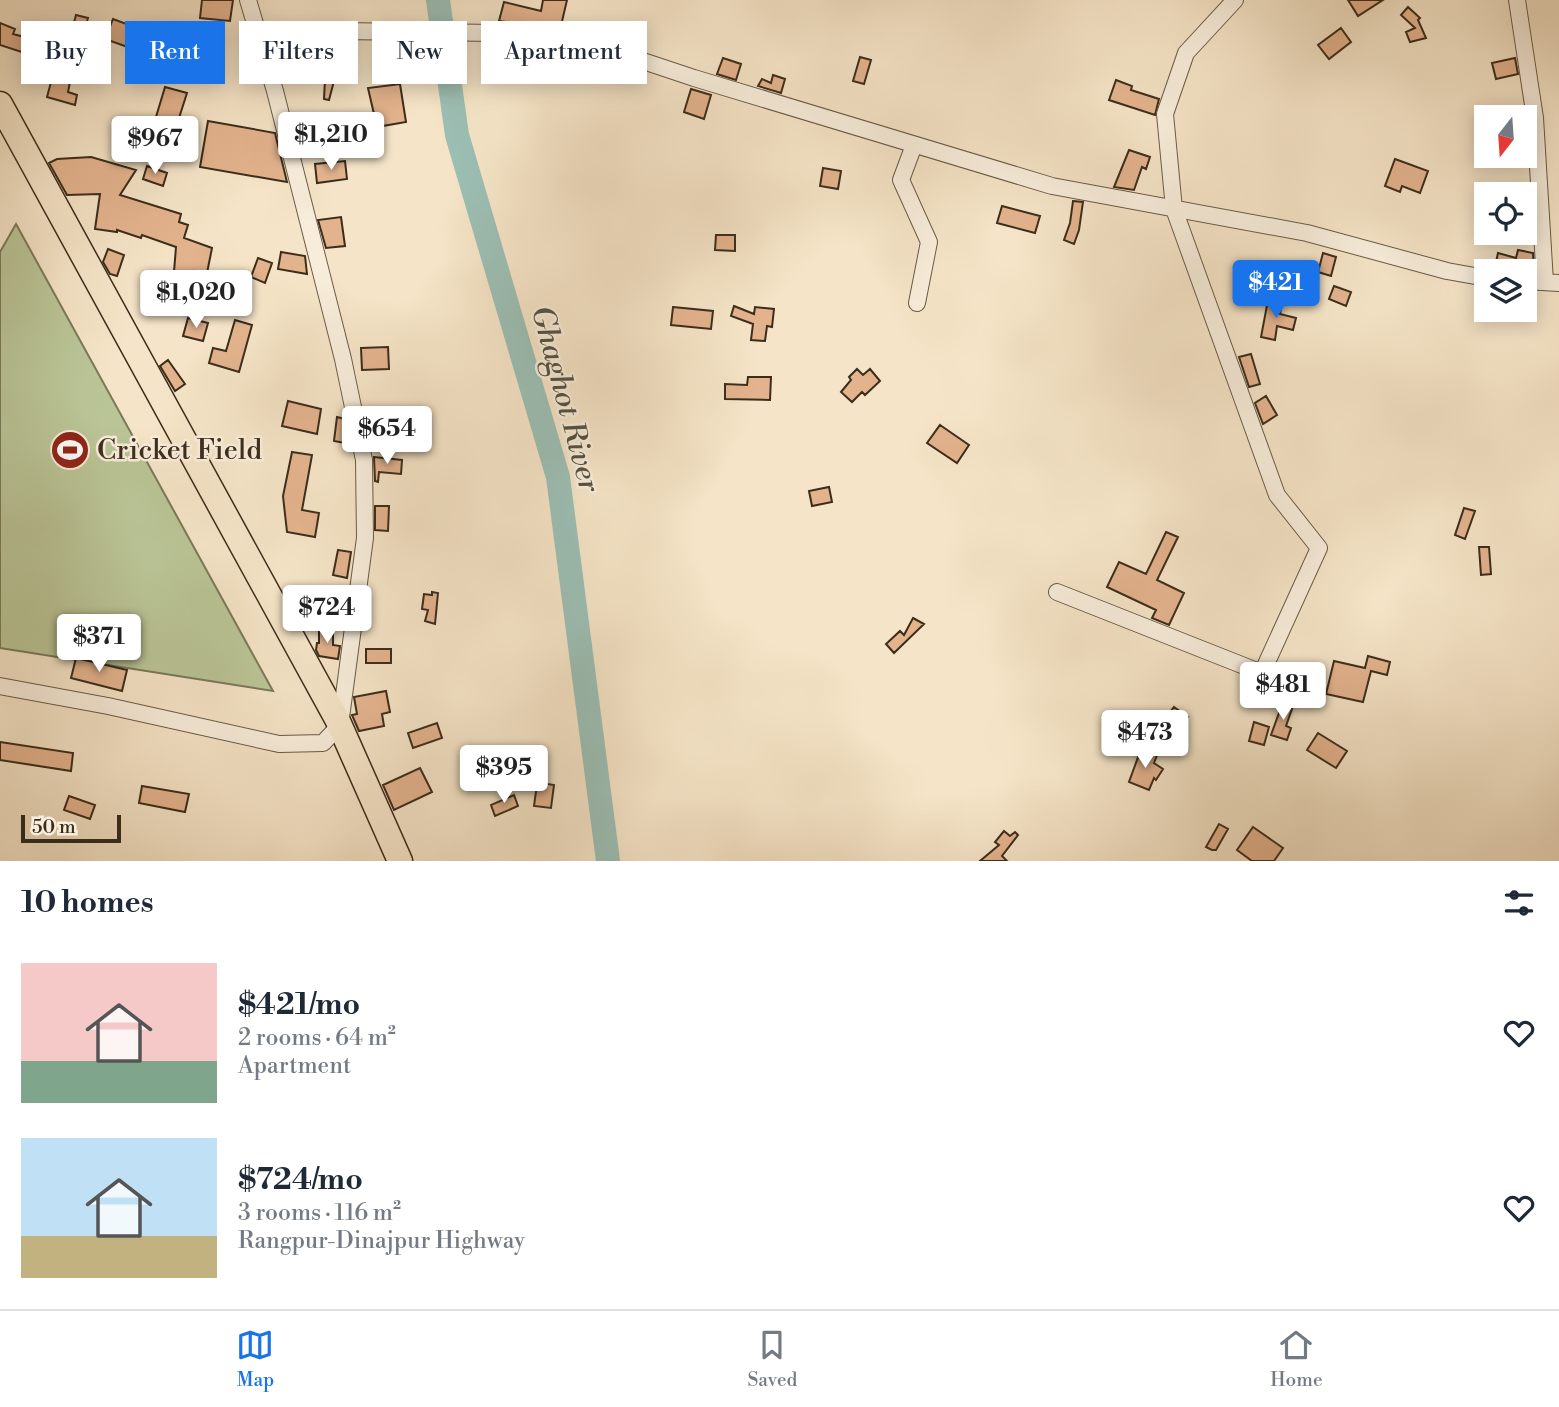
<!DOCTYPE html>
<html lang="en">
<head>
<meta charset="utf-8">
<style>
	body { margin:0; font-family:"Libre Bodoni",serif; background:#f2f2f3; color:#1f2937; height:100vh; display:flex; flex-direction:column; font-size:26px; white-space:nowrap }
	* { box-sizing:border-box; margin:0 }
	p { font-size:23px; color:#747a83 }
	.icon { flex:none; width:38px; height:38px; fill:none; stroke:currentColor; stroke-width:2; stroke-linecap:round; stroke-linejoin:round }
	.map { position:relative; height:861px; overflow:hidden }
	.details { display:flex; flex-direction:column; background:#fff; flex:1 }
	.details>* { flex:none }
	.hud { position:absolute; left:21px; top:21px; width:700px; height:63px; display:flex; gap:14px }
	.needle { width:46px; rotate:197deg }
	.fabs { position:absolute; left:1474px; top:105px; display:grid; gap:14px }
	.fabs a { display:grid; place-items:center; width:63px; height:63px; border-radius:0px; background:#fff; box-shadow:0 4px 18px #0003; font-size:35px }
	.scale { position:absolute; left:21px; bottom:18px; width:100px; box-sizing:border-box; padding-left:7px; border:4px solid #3c2d1b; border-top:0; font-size:19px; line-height:24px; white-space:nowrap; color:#3c2d1b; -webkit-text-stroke:5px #f8eddb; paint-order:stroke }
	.price { position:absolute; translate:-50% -60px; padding:0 16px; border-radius:7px; background:#fff; color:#222; font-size:23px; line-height:46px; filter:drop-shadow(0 2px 4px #0008) }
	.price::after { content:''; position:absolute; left:50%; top:42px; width:21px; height:16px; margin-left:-10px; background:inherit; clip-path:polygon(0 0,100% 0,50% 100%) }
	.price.active { background:#1a73e8; color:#fff }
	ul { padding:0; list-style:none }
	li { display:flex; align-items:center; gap:21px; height:175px; padding:0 21px }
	li span { display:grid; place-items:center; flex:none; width:196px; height:140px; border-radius:0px; color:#555 }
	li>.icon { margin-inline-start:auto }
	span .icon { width:84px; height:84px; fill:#fffc; stroke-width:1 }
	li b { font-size:30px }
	h2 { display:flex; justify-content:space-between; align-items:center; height:84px; padding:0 21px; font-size:30px }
	.tag { padding:0 24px; border-radius:0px; background:#fff; box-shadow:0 4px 18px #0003; font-size:24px; line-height:63px }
	.tag.active { background:#1a73e8; color:#fff }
	.tab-bar { display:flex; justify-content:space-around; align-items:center; height:98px; border-top:2px solid #e0e1e3; background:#fff; font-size:19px; color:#747a83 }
	.tab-bar a { display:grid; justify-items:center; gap:4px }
	.tab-bar .active { color:#1a73e8 }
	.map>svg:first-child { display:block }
</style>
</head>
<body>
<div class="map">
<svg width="1559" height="861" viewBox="0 0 1559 861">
	<rect width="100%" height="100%" fill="#f5e4c7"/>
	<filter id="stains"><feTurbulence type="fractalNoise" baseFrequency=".00286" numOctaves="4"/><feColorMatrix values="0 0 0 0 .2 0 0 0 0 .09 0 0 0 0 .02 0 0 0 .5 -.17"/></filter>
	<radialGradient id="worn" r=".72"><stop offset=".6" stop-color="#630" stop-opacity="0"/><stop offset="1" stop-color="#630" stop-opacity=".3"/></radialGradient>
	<path fill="#bac597" stroke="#7b7959" stroke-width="2" d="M16,224L273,691L0,648V252Z"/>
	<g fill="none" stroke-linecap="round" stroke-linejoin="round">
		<path stroke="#9cbfb5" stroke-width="24" d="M438,0L457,135L558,477L608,861"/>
	</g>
	<path fill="#e3b38e" stroke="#3c2d1b" stroke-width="2" d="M202,0H233L230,21L200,18Z
		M543,0H567L560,30L499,21L504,2L541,11Z
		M1348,0H1383L1358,16Z
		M1408,7L1420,18L1418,20L1426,38L1410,42L1406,32L1415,28L1401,15Z
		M76,15L88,18L69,82H70L68,92L77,95L75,105L47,97L59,52L66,53Z
		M113,19L140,29L133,49L105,39Z
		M0,23L15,29L13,34L36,40L31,55L0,45Z
		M1341,28L1351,42L1329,59L1318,45Z
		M271,41H308V58H276Z
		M327,41L341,42L340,58L329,100L324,99Z
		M860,57L871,60L864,84L853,81Z
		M723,58L741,64L736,80L717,74Z
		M1515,58L1518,74L1496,79L1492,63Z
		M773,75L785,79L781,93L758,86L762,79L771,83Z
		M1116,80L1132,86L1131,90L1159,99L1155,115L1109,100Z
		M400,84L406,122L377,127L368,88Z
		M165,87L187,93L171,143L155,138L158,129L153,127Z
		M691,89L711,95L704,119L684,112Z
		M208,121L275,133L287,182L200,167Z
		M1129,150L1150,157L1146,169L1142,167L1134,190L1114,187Z
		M91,157L136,170L120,195L181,214L179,222L188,225L184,238L212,248L207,273L194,271L192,287L173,284L176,247L142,235L141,238L117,230V232L95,229L100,194L67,195L49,163L57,159Z
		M1395,159L1428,171L1420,193L1402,186L1400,192L1385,186Z
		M345,161L347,179L317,183L315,164Z
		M147,166L167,173L163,186L143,179Z
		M823,168L841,171L838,189L820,186Z
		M1073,201L1083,202L1079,230L1074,244L1064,240L1070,223Z
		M1002,206L1040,216L1035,233L997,223Z
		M341,217L345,246L326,248L318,220Z
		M716,235H735V251L715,250Z
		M108,249L124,255L117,276L110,274L103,262Z
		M1518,250L1533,253L1534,271H1494L1498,253L1516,258Z
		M281,252L305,256L307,274L278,269Z
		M1323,253L1336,257L1331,276L1318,272Z
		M258,258L272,263L265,283L251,277Z
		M1334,286L1351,292L1346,306L1329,299Z
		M1268,300L1282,303L1280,314L1296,318L1293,330L1277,326L1275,340L1261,337Z
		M734,306L754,314L755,307L774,309L772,327L767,326L765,341L751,340L753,324L731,316Z
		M673,307L713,311L711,329L671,325Z
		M188,318L208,323L203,341L183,336Z
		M235,320L252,325L239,372L209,363L213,348L226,351Z
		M388,347L389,369L362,370L361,348Z
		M1251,354L1260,384L1249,387L1239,357Z
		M168,360L185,384L175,391L160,366Z
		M857,369L863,375L870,369L880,381L865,395L862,392L852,402L841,392L851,380L849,377Z
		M748,377H771L770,400L725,399V384L747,385Z
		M1266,396L1277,415L1263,424L1255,403Z
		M288,401L321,409L317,434L282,426Z
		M399,412L401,440L371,442L365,416Z
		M337,417L345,419L350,444L334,441Z
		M940,425L969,445L957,463L927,443Z
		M292,452L312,455L302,510L319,513L315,537L287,532L283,496Z
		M374,457L402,460L401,474L379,472L378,482L375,481Z
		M829,487L832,502L812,506L809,491Z
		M375,506H389L388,531L375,530Z
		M1464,508L1475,511L1465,539L1455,535Z
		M1166,532L1178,537L1157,580L1184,593L1169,625L1152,618L1156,610L1107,587L1119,562L1146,574Z
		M1479,547H1489L1491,574L1481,575Z
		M338,550L351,552L347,578L333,575Z
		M432,592L438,593L435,624L425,621L428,610L422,609L424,594L432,595Z
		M913,618L924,624L894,653L886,644L900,631L904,635Z
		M319,629H333V645L340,646L338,659L319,656L316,650L317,643H319Z
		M366,649H391V663H366Z
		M1368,656L1390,662L1387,675L1371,671L1363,702L1326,694L1334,661L1365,668Z
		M76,658L127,670L122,691L71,678Z
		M386,691L390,712L382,714L384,726L359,731L352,715L357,714L354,697Z
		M1283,702L1293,706L1286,726L1291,728L1287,740L1271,735Z
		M1174,707L1188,717L1179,729L1165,719Z
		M1254,722L1269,727L1264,745L1249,741Z
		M437,723L442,738L413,748L408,733Z
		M1318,733L1347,751L1336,768L1307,750Z
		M0,742L73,753L71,771L0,760Z
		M1141,749L1157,755L1154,763L1163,769L1156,780L1154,778L1149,790L1129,782Z
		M531,766L544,769L541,783L554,785L551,808L534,806L537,784L527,782Z
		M420,768L432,792L394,810L383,785Z
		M142,786L189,794L185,812L139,803Z
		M514,795L518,806L495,816L491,805Z
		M69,796L95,805L90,819L64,810Z
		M1219,824L1228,829L1216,850H1212L1206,847Z
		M1253,827L1283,848L1274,861H1252L1237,850Z
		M1004,831L1010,836L1015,832L1018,835L1002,856L1007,861H980L999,845L995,842Z"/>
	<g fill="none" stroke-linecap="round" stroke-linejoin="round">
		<defs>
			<path id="minor" d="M1517,0L1535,118L1545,282
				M257,30L498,33L598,46L694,78L1052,186L1307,233L1447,271L1486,278
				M914,145L901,180L929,242L917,303
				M1524,281L1559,283
				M1057,592L1262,673L1319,548L1277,495L1174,209L1165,114L1186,53L1235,0
				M0,686L108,706L279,744L323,743L340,725L365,538L364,460L343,359L275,91L248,0"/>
			<path id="trunk" d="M0,104L337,719L400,861"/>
		</defs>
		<use href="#minor" stroke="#6a5b46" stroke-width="18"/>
		<use href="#trunk" stroke="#3c2d1b" stroke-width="27"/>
		<use href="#minor" stroke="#f8eddb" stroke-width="16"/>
		<use href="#trunk" stroke="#f5e4c7" stroke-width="24"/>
	</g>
	<defs>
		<symbol id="stadium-disc" viewBox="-11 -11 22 22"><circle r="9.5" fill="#8f2418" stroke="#f8eddb"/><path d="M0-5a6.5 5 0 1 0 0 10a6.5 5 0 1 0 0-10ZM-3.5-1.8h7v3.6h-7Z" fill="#fff"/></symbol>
	</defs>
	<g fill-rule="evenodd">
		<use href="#stadium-disc" x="48" y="428" width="44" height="44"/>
	</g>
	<g text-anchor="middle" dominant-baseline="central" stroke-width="5" stroke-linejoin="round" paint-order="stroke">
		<g font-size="28" fill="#3c2d1b" stroke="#f8eddb" text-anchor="start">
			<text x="97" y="450">Cricket Field</text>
		</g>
		<g font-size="30" font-style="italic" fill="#545242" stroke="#f8eddb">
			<text transform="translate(565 399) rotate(75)">Ghaghot River</text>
		</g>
	</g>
	<rect width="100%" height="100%" filter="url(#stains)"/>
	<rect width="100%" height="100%" fill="url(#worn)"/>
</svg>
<div class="fabs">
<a><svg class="needle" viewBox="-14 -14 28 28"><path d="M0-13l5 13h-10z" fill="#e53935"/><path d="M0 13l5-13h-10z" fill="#747a83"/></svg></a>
<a><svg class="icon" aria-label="locate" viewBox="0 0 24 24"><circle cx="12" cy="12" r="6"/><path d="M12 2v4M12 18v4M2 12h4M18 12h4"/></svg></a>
<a><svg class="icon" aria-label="layers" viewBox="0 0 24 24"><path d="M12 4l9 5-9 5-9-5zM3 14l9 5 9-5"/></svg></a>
</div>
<div class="scale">50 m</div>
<b class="price" style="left:331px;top:172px">$1,210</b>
<b class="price" style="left:155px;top:176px">$967</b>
<b class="price active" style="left:1276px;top:320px">$421</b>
<b class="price" style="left:196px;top:330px">$1,020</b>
<b class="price" style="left:387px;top:466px">$654</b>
<b class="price" style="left:327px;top:645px">$724</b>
<b class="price" style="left:99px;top:674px">$371</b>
<b class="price" style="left:1283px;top:722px">$481</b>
<b class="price" style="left:1145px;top:770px">$473</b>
<b class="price" style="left:504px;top:805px">$395</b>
<div class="hud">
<a class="tag">Buy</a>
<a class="tag active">Rent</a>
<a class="tag">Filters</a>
<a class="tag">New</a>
<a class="tag">Apartment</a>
</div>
</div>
<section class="details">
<h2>10 homes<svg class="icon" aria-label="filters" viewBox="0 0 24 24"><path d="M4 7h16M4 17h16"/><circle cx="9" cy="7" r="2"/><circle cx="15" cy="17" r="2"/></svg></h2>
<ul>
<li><span style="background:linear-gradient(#f6c9c9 70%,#7fa58c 0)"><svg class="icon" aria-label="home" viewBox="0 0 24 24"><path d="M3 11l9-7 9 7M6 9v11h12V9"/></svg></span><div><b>$421/mo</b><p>2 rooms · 64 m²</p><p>Apartment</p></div><svg class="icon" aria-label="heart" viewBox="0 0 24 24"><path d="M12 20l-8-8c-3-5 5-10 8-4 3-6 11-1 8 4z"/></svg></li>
<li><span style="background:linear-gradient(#bfe0f5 70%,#c2b280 0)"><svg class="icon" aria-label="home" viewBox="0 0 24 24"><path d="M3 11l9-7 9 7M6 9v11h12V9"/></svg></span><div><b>$724/mo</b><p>3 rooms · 116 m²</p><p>Rangpur-Dinajpur Highway</p></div><svg class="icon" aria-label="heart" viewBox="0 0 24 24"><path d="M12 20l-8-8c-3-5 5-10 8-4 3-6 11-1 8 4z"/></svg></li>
</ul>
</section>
<nav class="tab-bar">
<a class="active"><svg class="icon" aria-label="map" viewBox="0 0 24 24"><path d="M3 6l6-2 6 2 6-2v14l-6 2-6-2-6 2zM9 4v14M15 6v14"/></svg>Map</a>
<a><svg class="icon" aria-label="saved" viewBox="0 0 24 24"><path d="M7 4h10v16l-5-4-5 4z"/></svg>Saved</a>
<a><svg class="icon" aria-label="home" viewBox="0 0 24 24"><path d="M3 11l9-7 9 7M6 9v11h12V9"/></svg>Home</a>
</nav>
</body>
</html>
